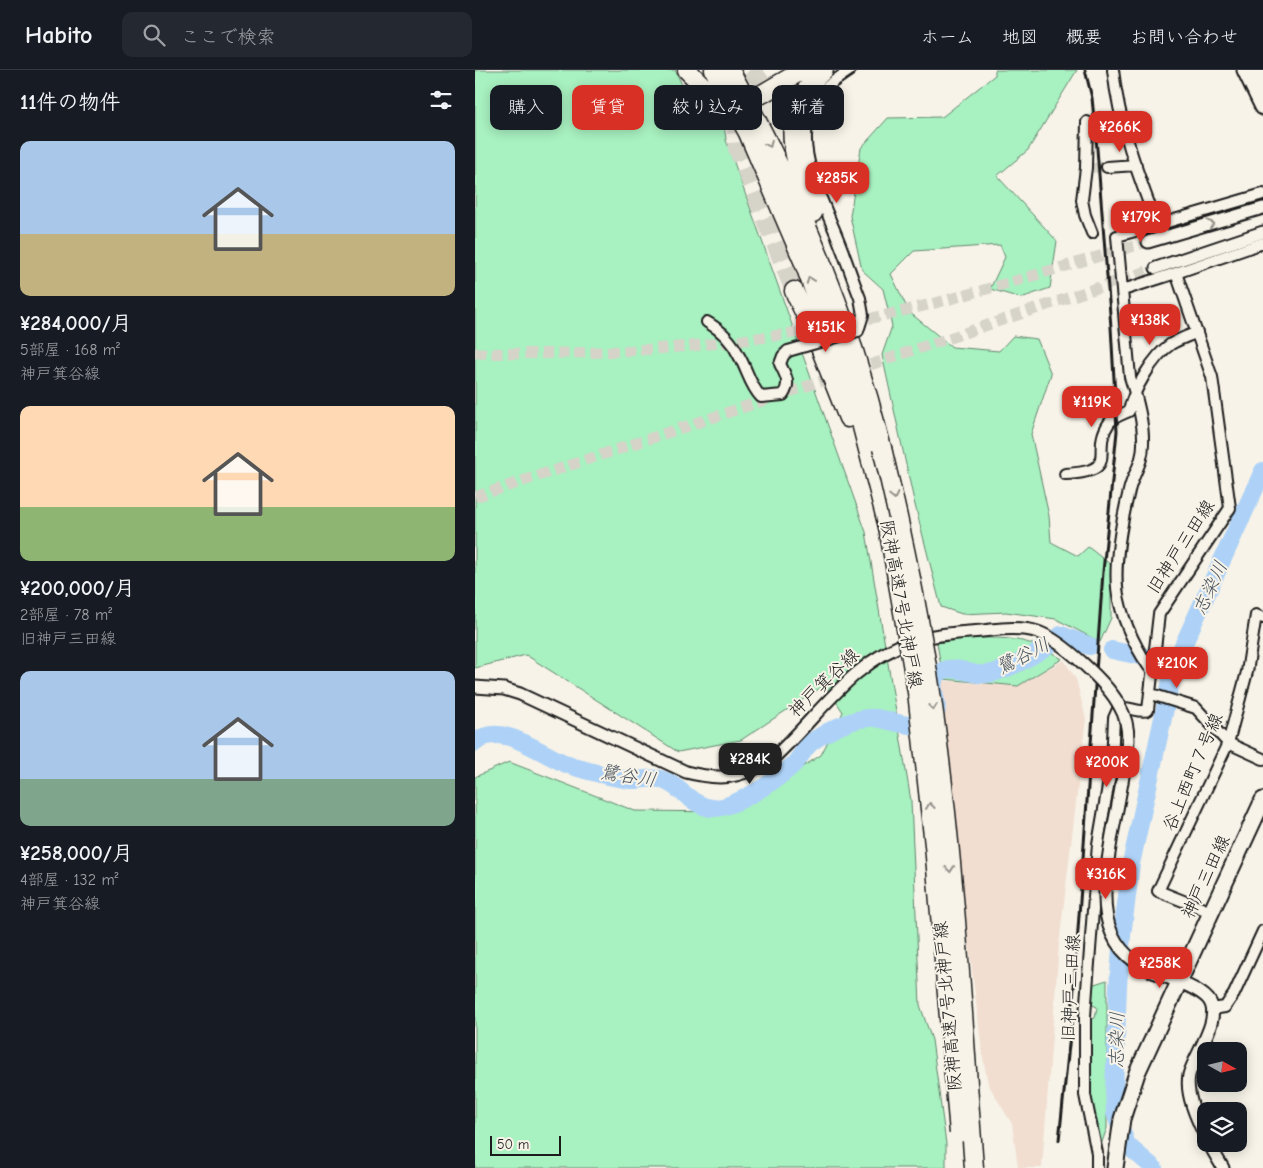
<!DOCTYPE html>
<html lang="ja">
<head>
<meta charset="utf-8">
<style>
	body { margin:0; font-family:"Comic Neue","Klee One",sans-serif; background:#242831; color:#f1f3f6; height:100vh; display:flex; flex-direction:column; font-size:19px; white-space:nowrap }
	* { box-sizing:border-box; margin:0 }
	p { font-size:16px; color:#9ea1a6 }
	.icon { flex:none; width:28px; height:28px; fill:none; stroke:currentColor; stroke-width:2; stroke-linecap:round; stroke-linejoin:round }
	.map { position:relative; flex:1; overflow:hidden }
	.side { display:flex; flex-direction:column; background:#171b24; width:475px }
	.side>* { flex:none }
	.top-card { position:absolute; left:15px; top:15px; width:475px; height:45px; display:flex; gap:10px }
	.needle { width:32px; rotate:98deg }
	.buttons { position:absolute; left:722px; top:972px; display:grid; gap:10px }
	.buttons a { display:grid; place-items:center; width:50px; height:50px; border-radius:10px; background:#171b24; box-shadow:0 2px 12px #0003; font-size:25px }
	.scale { position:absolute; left:15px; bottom:12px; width:71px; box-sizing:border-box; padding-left:5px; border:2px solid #1c1c1c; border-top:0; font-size:14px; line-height:18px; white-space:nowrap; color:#1c1c1c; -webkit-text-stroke:4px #f7f3e8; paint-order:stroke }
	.price { position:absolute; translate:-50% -42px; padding:0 11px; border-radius:10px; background:#d93025; color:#fff; font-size:16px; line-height:32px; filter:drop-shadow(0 1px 2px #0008) }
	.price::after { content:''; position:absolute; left:50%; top:30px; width:15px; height:11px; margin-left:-8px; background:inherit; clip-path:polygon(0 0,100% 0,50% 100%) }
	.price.active { background:#222; color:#fff }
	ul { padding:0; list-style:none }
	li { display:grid; align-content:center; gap:10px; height:265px; padding:0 20px }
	li span { display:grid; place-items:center; height:155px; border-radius:10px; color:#555 }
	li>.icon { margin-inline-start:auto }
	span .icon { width:90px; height:90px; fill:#fffc; stroke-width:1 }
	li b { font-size:21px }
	h2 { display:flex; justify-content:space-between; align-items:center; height:60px; padding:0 20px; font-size:21px }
	.chip { padding:0 18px; border-radius:10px; background:#171b24; box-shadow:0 2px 12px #0003; font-size:18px; line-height:45px }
	.chip.active { background:#d93025; color:#fff }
	header { display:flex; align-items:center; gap:30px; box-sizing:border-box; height:70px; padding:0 25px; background:#171b24; border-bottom:1px solid #363941 }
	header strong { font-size:24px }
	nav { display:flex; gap:28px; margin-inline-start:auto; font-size:18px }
	.search { width:350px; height:45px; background:#242831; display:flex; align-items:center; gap:12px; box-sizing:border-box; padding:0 18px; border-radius:10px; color:#9ea1a6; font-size:19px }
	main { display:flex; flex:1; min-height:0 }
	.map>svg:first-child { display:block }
</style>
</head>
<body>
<header>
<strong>Habito</strong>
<div class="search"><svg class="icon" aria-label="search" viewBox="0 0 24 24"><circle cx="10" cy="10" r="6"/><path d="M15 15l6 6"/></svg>ここで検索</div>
<nav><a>ホーム</a><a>地図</a><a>概要</a><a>お問い合わせ</a></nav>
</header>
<main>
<section class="side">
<h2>11件の物件<svg class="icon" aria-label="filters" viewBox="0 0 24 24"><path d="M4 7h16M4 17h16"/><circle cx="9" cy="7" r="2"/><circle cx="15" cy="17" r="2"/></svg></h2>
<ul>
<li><span style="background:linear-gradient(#a9c7e8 60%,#c2b280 0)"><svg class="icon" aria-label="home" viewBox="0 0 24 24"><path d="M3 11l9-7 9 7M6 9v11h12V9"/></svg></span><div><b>¥284,000/月</b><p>5部屋 · 168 m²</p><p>神戸箕谷線</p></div></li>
<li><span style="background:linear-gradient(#ffd9b3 65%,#8fb573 0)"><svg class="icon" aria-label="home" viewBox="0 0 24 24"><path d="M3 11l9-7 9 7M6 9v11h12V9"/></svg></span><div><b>¥200,000/月</b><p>2部屋 · 78 m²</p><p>旧神戸三田線</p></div></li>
<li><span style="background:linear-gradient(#a9c7e8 70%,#7fa58c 0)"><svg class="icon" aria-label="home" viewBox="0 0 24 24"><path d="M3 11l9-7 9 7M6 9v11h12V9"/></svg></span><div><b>¥258,000/月</b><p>4部屋 · 132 m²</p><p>神戸箕谷線</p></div></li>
</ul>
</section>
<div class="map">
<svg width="788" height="1098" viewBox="0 0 788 1098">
	<rect width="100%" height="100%" fill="#f7f3e8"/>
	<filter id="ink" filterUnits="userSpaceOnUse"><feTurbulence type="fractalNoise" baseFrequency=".02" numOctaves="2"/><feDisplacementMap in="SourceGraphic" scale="10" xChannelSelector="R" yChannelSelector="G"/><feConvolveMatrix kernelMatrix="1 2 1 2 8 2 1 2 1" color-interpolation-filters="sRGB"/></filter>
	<g filter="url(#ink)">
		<path fill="#f1ded1" d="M589,590L601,609L611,649L584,875L567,1098H543L537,1054L513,1014L507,982L462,610L542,616Z"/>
		<path fill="#a8f1c0" stroke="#62866e" d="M0,0H200L215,32L246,30L251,70L391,462L436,731L445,935L457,970L471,1074V1098H0V707L34,692L160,741L257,742L346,685L368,642L350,615L266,670L203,682L51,585L0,598Z
			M520,0H602L553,80L522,106L582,171L575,218L546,228L515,219L530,187L525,175L439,181L416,204L434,242L477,277L524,281L538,266L562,269L576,304L556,364L574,446L576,472L603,486L613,477L636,495V548L625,572L581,549L531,542L487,544L466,537L439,431L407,285L417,256L408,219L387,200L375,146L386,78L413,48L467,47L520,5Z
			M486,568C528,568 551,565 587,589L543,616L468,609L462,573Z
			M632,910V1058L626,1075C614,1033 613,993 613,950L620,948L622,937L613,933V916Z"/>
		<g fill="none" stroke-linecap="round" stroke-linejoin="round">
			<path stroke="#aed2f7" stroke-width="18" d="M637,580L674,588L695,595L700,593
				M0,673C23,650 63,682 89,693C107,700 135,707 155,710C165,711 178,706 188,710C207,717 216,736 237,738C259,739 304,709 319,694C326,687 330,676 338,671C354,660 381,646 401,648C414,650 430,657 442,655C485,647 440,615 469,600C479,596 493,603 503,604C526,607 569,580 586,565L615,576
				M679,1098L652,1075L640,1043L639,1021L643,917L647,866L656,794L700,593L788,401"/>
			<path stroke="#d6d3c9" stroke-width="10" stroke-dasharray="10 5" stroke-linecap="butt" d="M618,98L632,97"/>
			<path stroke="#d6d3c9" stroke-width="11" stroke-dasharray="11 5.5" stroke-linecap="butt" d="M0,283C120,286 240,278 358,256C465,236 568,202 673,172
				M380,300L681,198
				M0,427L362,306"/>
			<path stroke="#d6d3c9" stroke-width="18" stroke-dasharray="18 9" stroke-linecap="butt" d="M288,0C261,21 259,46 262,78L319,221"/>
			<defs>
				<path id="minor" d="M375,0C364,8 351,15 343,27C315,67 342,118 358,157C368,180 376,205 385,228L388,245L383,261
					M638,0C644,54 663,105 682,155L788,124
					M612,52L611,98L607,130L610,145L617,163
					M632,97L661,95
					M648,220L701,203
					M232,252C246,260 257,271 264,286C272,299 275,316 286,327L308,325C316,313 311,306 305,294L308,286L313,281
					M590,404C648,401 614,382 634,353C638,347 648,344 654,341C658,321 678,286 696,274C704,269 714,266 722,262
					M678,602C663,583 649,554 644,530C637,501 647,450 654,421C658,403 668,394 668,374C669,352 662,328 655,307L642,166L682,155
					M676,624L721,638L753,673L788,689
					M736,842L683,821L753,673L772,602L781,545L788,548
					M737,939L750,937L759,924L788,861
					M622,1098V1083L610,1025V946L623,774L637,693L639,648L643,639C654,635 663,644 673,640L684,544L755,438L737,307L701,203L788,173"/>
				<path id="tertiary" d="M673,172L788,138
					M681,198L788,162
					M0,617L29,619L45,624L211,702C246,711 264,708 295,691C341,650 376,591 437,571C462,563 490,563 516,560
					M678,902C693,908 723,917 733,929C749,947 719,985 714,1005C710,1025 723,1051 731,1068
					M734,1074L748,1098"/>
				<path id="primary" d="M770,0L788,37
					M783,0L788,10
					M640,1098L647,1049L662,1003L788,730"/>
				<path id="motorway" d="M212,0L228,16
					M239,0L273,63L329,193L385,349L413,457
					M255,0C321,119 374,246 407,378
					M287,24L328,0
					M338,143C320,89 298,45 349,0
					M319,221L340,265L373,348"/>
			</defs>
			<use href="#minor" stroke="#1c1c1c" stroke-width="14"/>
			<use href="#tertiary" stroke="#1c1c1c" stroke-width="15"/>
			<use href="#primary" stroke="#1c1c1c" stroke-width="19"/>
			<use href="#motorway" stroke="#1c1c1c" stroke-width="21"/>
			<use href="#minor" stroke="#f7f3e8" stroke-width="10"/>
			<use href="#tertiary" stroke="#f7f3e8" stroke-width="11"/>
			<use href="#primary" stroke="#f7f3e8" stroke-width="15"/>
			<use href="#motorway" stroke="#f7f3e8" stroke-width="18"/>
			<path stroke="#1c1c1c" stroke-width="3" d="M584,1070L597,946L628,502L642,361L636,257L622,79L617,28L610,0"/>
			<defs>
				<path id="minor-bridge" d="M313,281L383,261"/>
				<path id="tertiary-bridge" d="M516,560C532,558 548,557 563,562C586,570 634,614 645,637C651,647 653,659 653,670C650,702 643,734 637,765C628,820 617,875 678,902"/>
				<path id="motorway-bridge" d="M407,378C426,457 443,536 455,616C479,775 487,937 499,1098
					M413,457L442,622L459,775L484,1063"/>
			</defs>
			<use href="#minor-bridge" stroke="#1c1c1c" stroke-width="14" stroke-linecap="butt"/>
			<use href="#tertiary-bridge" stroke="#1c1c1c" stroke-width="15" stroke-linecap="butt"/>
			<use href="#motorway-bridge" stroke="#1c1c1c" stroke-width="21" stroke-linecap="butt"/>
			<use href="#minor-bridge" stroke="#f7f3e8" stroke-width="10"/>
			<use href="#tertiary-bridge" stroke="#f7f3e8" stroke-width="11"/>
			<use href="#motorway-bridge" stroke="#f7f3e8" stroke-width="18"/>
		</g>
		<defs><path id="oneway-chevron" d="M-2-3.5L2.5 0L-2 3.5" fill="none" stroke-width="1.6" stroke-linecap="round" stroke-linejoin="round" transform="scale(1.25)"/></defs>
		<g stroke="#94928c">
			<use href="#oneway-chevron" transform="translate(294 74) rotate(64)"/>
			<use href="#oneway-chevron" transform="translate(736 154) rotate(-16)"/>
			<use href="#oneway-chevron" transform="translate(335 210) rotate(-110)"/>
			<use href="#oneway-chevron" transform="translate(419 426) rotate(77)"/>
			<use href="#oneway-chevron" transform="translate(458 637) rotate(83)"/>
			<use href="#oneway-chevron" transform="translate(455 736) rotate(-97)"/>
			<use href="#oneway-chevron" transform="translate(475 799) rotate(85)"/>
		</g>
	</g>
	<g text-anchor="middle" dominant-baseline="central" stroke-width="4" stroke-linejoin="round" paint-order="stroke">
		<g font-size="18" fill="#1c1c1c" stroke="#f7f3e8">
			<text transform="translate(706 477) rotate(-57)">旧神戸三田線</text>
			<text transform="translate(426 534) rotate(80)">阪神高速7号北神戸線</text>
			<text transform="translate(349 613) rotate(-44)">神戸箕谷線</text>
			<text transform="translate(718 702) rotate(-67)">谷上西町７号線</text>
			<text transform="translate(731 807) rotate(-65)">神戸三田線</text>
			<text transform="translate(596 918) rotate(-87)">旧神戸三田線</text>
			<text transform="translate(473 936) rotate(-95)">阪神高速7号北神戸線</text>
		</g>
		<g font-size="19" font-style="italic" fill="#48535e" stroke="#f7f3e8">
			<text transform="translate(735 518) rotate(-65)">志染川</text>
			<text transform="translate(548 586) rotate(-27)">鷺谷川</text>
			<text transform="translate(153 706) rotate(9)">鷺谷川</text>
			<text transform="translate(642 970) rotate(-89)">志染川</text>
		</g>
	</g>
</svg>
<div class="buttons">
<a><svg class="needle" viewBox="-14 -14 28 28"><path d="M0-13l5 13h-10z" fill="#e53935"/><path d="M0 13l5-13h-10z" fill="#9ea1a6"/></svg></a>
<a><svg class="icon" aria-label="layers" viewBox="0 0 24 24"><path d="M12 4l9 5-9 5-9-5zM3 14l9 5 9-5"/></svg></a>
</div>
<div class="scale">50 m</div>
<b class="price" style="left:645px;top:83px">¥266K</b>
<b class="price" style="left:362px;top:134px">¥285K</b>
<b class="price" style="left:666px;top:173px">¥179K</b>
<b class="price" style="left:675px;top:276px">¥138K</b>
<b class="price" style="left:351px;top:283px">¥151K</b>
<b class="price" style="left:617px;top:358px">¥119K</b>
<b class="price" style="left:702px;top:619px">¥210K</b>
<b class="price active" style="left:275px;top:715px">¥284K</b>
<b class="price" style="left:632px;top:718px">¥200K</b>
<b class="price" style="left:631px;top:830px">¥316K</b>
<b class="price" style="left:685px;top:919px">¥258K</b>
<div class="top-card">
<a class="chip">購入</a>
<a class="chip active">賃貸</a>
<a class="chip">絞り込み</a>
<a class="chip">新着</a>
</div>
</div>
</main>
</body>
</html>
